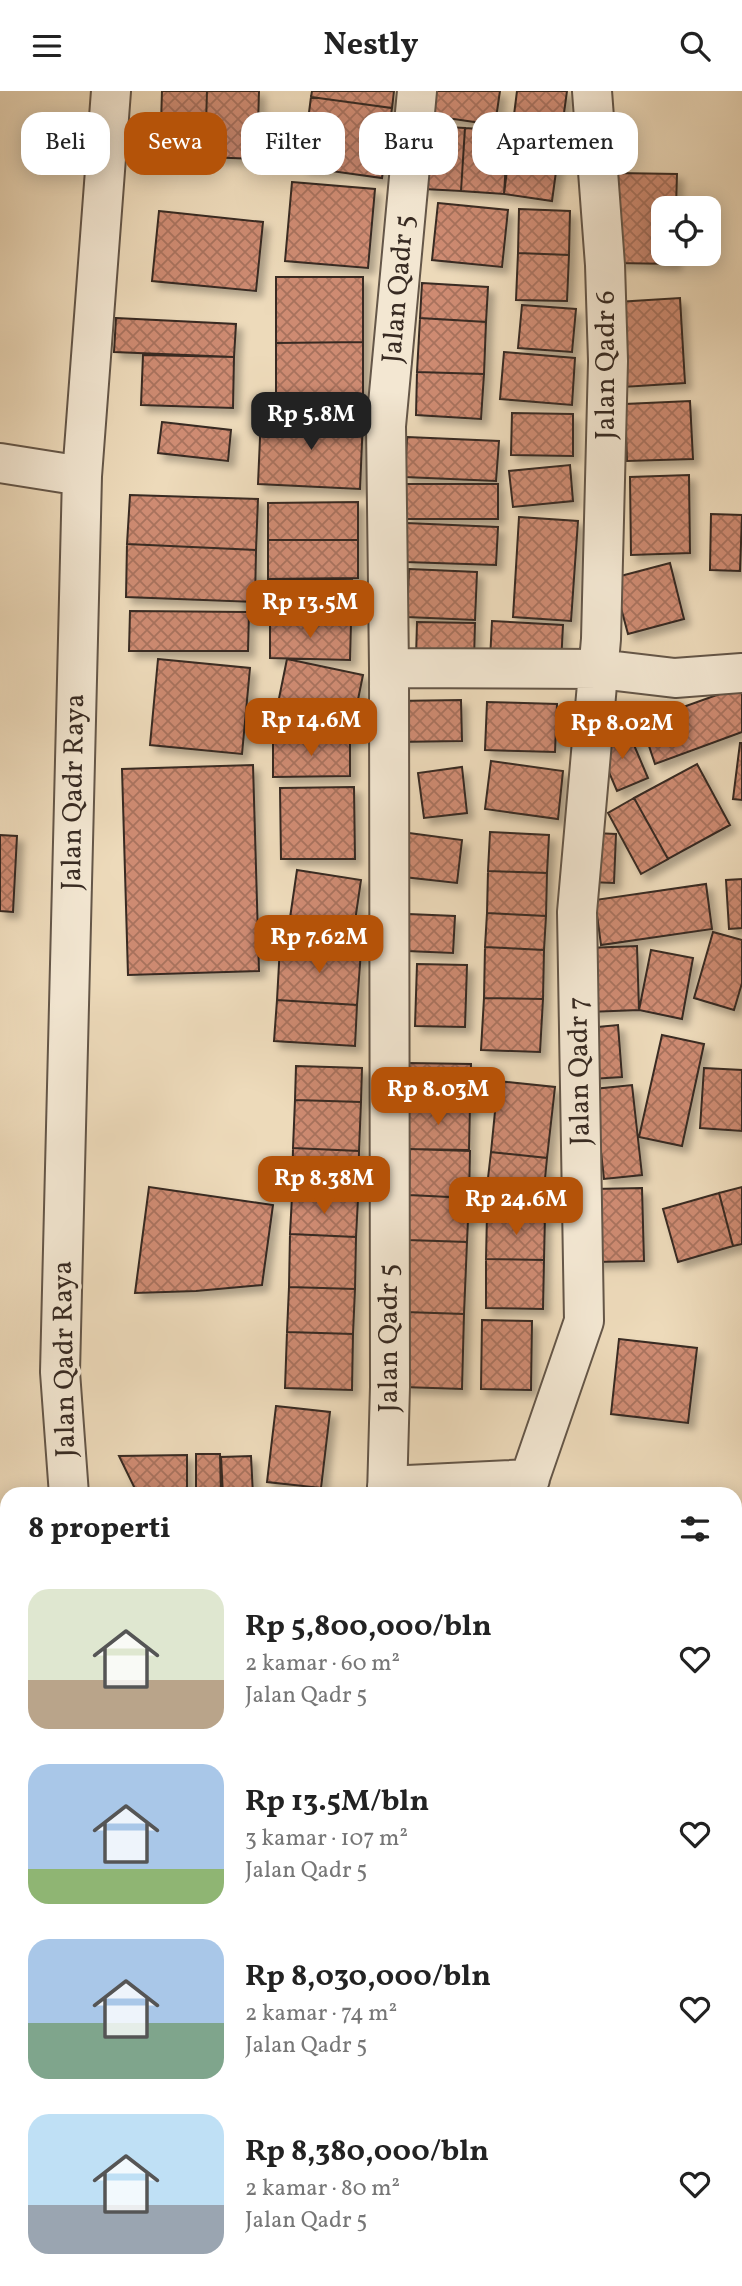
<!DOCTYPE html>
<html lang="id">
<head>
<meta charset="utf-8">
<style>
	body { margin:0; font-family:Vollkorn,serif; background:#f2f2f2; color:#222; height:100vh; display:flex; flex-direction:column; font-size:26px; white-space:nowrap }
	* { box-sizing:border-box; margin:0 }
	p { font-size:23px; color:#767676 }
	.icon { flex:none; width:38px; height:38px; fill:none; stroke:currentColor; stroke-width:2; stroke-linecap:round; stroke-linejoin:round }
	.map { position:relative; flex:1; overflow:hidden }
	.sheet { position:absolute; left:0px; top:1396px; width:742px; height:800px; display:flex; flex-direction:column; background:#fff; border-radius:21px 21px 0 0; box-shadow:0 4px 18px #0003 }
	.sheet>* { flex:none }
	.hud { position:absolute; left:21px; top:21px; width:700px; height:63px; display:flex; gap:14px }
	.buttons { position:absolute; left:651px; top:105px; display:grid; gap:14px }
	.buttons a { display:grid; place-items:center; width:70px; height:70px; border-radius:14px; background:#fff; box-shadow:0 4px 18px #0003; font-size:35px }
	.price { position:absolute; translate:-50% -60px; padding:0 16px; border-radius:14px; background:#b45309; color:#fff; font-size:23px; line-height:46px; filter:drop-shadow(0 2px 4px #0008) }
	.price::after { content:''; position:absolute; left:50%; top:42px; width:21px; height:16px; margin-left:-10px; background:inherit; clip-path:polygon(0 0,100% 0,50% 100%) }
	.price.current { background:#222; color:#fff }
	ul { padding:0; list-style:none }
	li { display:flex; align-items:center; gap:21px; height:175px; padding:0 28px }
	li span { display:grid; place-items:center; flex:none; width:196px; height:140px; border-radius:21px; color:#555 }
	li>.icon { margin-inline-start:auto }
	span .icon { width:84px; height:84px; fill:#fffc; stroke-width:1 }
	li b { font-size:30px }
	h2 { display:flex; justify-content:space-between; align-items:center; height:84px; padding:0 28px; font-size:30px }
	.chip { padding:0 24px; border-radius:21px; background:#fff; box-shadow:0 4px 18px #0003; font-size:24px; line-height:63px }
	.chip.current { background:#b45309; color:#fff }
	header { display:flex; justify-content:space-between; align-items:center; height:91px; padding:0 28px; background:#fff; font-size:32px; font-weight:700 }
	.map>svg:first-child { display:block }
</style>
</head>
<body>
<header><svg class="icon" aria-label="menu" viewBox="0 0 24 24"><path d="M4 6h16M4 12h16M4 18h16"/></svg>Nestly<svg class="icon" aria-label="search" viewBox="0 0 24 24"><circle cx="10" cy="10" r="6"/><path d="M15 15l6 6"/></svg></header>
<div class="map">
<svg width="742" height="2195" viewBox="0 0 742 2195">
	<defs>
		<pattern id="building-cross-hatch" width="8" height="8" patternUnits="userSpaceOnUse" patternTransform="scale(1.75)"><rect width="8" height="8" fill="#ce8b72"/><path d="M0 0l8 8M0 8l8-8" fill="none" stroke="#a8725d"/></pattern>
		<filter id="shadow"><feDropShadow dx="6" dy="6" stdDeviation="3.5" flood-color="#0004"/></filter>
	</defs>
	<rect width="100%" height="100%" fill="#eddaba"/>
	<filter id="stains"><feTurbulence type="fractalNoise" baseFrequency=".00286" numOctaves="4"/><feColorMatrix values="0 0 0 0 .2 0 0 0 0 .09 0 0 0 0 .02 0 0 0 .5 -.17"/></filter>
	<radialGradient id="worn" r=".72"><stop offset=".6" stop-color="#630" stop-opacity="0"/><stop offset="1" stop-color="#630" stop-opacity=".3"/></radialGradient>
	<path fill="url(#building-cross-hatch)" stroke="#372a22" stroke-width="2" filter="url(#shadow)" d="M162,0H207L205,66L160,65Z
		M207,0H259L257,68L205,66Z
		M312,0H394L392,17L311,6Z
		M436,0H500L495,34L433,25Z
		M517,0H567L552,110L504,103Z
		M311,6L392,17L382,87L302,76Z
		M428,35L465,37L461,100L424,98Z
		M465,37L508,40L504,103L461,100Z
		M616,82L677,83L676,117H663V163H675V173L615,172Z
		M292,91L375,98L368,177L285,170Z
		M438,112L508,119L502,176L432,169Z
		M519,118L570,120L569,164L518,162Z
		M159,120L263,131L256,200L152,190Z
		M518,162L569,164L567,210L516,209Z
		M276,186H363V251L276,252Z
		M422,192L488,196L486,231L420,227Z
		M680,207L685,292L623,296L617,211Z
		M522,214L576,218L572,261L518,257Z
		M116,227L236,233L234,266L114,261Z
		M420,227L486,231L484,283L417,281Z
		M363,251V323H276V252Z
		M504,261L575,267L572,314L500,308Z
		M143,264L234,266L233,317L141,314Z
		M417,281L484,283L481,328L416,324Z
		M690,310L693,368L627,370L625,313Z
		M512,322L573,323V365L511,364Z
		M261,324L363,328L360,398L258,393Z
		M162,331L231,339L228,370L158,362Z
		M407,346L499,350L496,390L405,386Z
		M570,374L573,410L513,416L509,380Z
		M689,384L690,462L631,464L630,386Z
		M405,393H498V428H405Z
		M130,404L258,408L256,459L127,453Z
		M358,411V449H268V412Z
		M711,423L742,424L740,480L710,479Z
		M519,426L578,430L571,530L513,526Z
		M406,432L498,436L496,474L405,471Z
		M268,449H358V487L268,488Z
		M127,453L256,459L255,511L126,506Z
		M670,472L684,528L628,543L613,487Z
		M409,478L477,481L475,529L407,526Z
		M271,488L352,489L351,532L270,530Z
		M130,520L249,521L248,560H129Z
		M270,530L351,532L350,569L270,567Z
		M492,530L563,534L561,573L490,569Z
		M417,531L475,532L474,569L416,567Z
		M158,568L250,577L242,663L150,654Z
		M287,568L363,584L350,648L274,632Z
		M742,595V641L655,673L641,631Z
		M461,609L462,650L396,651L395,610Z
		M487,611L557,613L555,661L485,659Z
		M628,640L648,687L617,700L597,653Z
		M273,648H350V685L273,686Z
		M740,652H742V709L733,708Z
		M491,670L563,680L558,728L485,718Z
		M697,673L730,734L668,768L634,707Z
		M253,674L259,880L128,884L122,678Z
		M462,676L467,722L424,727L418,682Z
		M354,696L355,768H281L280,697Z
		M634,707L668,768L641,783L608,722Z
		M490,741L549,744L547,782L488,780Z
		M409,742L462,749L457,792L404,786Z
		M593,742L616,743L614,792L590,791Z
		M0,744L17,745L13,821L0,820Z
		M297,779L361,789L354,837L290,827Z
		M488,780L547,782L546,825L487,822Z
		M742,788V837L729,838L726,789Z
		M706,793L712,838L601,854L595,809Z
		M487,822L546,825L544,859L485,856Z
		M408,823L455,825L453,862L407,860Z
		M713,841L742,849V892L734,919L694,907Z
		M280,855L361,860L357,914L277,909Z
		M637,855L639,919L588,921L587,857Z
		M485,856L544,859L543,908L484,907Z
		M651,859L693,867L682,928L639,919Z
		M417,873L467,874L465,936L415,935Z
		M484,907L543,908L540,961L481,959Z
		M277,909L357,914L355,955L274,950Z
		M618,934L622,986L591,988L587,937Z
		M662,944L704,953L682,1055L639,1046Z
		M408,972L471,973L470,1014L408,1013Z
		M296,975L362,977L361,1011L295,1009Z
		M704,977L742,979V1040L700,1037Z
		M498,990L555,996L547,1067L491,1061Z
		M632,994L642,1084L604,1088L594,998Z
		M295,1009L361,1011L359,1060L293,1057Z
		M408,1013L470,1014L469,1059L407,1058Z
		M293,1057L359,1060L358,1108L292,1105Z
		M410,1058L470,1060L469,1107L409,1104Z
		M491,1061L547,1067L542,1119L485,1113Z
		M149,1096L273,1114L262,1194L196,1200L135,1202Z
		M742,1096V1153L733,1155L719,1102Z
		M642,1097L644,1170L594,1171L593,1098Z
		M719,1102L733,1155L678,1171L663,1118Z
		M409,1104L469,1107L467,1151L407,1149Z
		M292,1105L358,1108L356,1146L290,1143Z
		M487,1123L545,1124L544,1169L486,1168Z
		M290,1143L356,1146L355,1198L289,1196Z
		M407,1149L467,1151L464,1223L405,1221Z
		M486,1168L544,1169L543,1218L486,1217Z
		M289,1196L355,1198L353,1243L287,1241Z
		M405,1221L464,1223L462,1298L403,1296Z
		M482,1229L532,1230L531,1299L481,1298Z
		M287,1241L353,1243L352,1299L285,1297Z
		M619,1248L697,1257L688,1332L611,1323Z
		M276,1315L330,1321L321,1397L267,1391Z
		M196,1363H220L221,1404H196Z
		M187,1364V1404H138L119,1365Z
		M251,1365L253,1404H223L221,1366Z
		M7,1791V1910L0,1912V1792Z
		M735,1860H740L736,1946H735Z
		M54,2189H56L67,2195H51Z"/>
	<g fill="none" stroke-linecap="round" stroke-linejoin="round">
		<defs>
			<path id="minor" d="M0,372L82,385
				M389,577L599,578L675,587L742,582
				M387,1395L530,1388
				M69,1404L60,1281L82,385L111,0
				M387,1404L390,1296L389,577L386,335L417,0
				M524,1404L584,1230L577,821L601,548L608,270L605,174L592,0
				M0,1493L7,1492
				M735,1630L742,1613
				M735,1799L742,1800
				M0,2107L7,2108
				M735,2133L742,2134
				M0,2167H7
				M190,2189V2195
				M236,2189V2195
				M396,2189L454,2195"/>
		</defs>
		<use href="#minor" stroke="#645648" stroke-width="42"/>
		<use href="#minor" stroke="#f3e7d2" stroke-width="38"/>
	</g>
	<g text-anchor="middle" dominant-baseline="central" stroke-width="7" stroke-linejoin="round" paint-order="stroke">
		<g font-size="28" fill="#372a22" stroke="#f3e7d2">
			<text transform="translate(399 198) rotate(-85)">Jalan Qadr 5</text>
			<text transform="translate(606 274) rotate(-90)">Jalan Qadr 6</text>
			<text transform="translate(74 701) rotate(-89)">Jalan Qadr Raya</text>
			<text transform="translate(580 980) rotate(-91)">Jalan Qadr 7</text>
			<text transform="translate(389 1247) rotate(-90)">Jalan Qadr 5</text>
			<text transform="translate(65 1268) rotate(-91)">Jalan Qadr Raya</text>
		</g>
	</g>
	<rect width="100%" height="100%" filter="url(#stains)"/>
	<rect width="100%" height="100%" fill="url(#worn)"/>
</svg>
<div class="buttons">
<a><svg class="icon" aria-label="locate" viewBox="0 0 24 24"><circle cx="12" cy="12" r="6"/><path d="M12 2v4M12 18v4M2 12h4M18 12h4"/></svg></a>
</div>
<b class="price current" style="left:311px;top:361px">Rp 5.8M</b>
<b class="price" style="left:310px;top:549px">Rp 13.5M</b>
<b class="price" style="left:311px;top:667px">Rp 14.6M</b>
<b class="price" style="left:622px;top:670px">Rp 8.02M</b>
<b class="price" style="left:319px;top:884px">Rp 7.62M</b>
<b class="price" style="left:438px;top:1036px">Rp 8.03M</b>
<b class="price" style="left:324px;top:1125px">Rp 8.38M</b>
<b class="price" style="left:516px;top:1146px">Rp 24.6M</b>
<div class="hud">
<a class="chip">Beli</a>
<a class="chip current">Sewa</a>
<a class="chip">Filter</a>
<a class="chip">Baru</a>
<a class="chip">Apartemen</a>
</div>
<section class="sheet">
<h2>8 properti<svg class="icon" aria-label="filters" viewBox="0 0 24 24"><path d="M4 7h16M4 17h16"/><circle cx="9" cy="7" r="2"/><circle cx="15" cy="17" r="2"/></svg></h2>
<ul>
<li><span style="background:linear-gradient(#dfe7d0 65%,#b9a48a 0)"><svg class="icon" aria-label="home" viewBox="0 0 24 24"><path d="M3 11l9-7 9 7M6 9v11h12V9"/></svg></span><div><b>Rp 5,800,000/bln</b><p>2 kamar · 60 m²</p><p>Jalan Qadr 5</p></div><svg class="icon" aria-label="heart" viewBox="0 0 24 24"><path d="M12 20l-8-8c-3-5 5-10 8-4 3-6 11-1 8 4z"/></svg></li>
<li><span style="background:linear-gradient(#a9c7e8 75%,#8fb573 0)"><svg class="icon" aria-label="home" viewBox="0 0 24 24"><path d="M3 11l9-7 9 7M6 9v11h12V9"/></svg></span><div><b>Rp 13.5M/bln</b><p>3 kamar · 107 m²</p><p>Jalan Qadr 5</p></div><svg class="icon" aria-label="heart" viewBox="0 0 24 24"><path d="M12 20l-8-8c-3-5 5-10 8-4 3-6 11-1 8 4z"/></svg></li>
<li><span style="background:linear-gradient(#a9c7e8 60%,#7fa58c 0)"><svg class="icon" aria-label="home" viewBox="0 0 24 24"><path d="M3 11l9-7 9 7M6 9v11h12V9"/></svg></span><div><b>Rp 8,030,000/bln</b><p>2 kamar · 74 m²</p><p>Jalan Qadr 5</p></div><svg class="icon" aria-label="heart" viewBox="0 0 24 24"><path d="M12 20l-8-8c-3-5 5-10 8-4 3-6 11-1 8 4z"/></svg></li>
<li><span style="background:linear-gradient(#bfe0f5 65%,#9aa5b1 0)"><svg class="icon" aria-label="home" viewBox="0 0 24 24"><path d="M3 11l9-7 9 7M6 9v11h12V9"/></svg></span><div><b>Rp 8,380,000/bln</b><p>2 kamar · 80 m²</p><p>Jalan Qadr 5</p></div><svg class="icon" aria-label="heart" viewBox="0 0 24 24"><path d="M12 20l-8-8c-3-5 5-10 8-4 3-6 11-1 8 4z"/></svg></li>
</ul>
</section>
</div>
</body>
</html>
